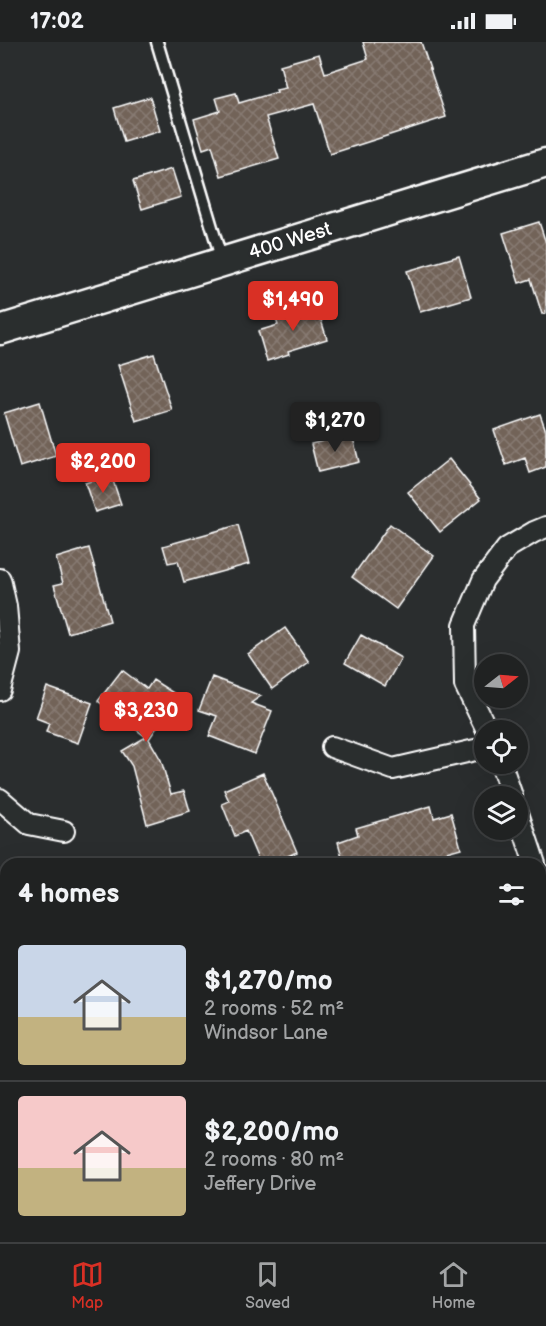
<!DOCTYPE html>
<html lang="en">
<head>
<meta charset="utf-8">
<style>
	body { margin:0; font-family:"Balsamiq Sans",sans-serif; background:#282a2a; color:#f1f3f6; height:100vh; display:flex; flex-direction:column; font-size:22px; white-space:nowrap }
	* { box-sizing:border-box; margin:0 }
	p { font-size:20px; color:#a2a4a5 }
	.icon { flex:none; width:33px; height:33px; fill:none; stroke:currentColor; stroke-width:2; stroke-linecap:round; stroke-linejoin:round }
	.map { position:relative; flex:1; overflow:hidden }
	.sheet { position:absolute; left:0px; top:816px; width:546px; height:384px; display:flex; flex-direction:column; background:#202222; border-radius:18px 18px 0 0; box-shadow:0 6px 24px #0002,0 0 0 2px #3d3f40 }
	.sheet>* { flex:none }
	.needle { width:39px; rotate:73deg }
	.buttons { position:absolute; left:474px; top:612px; display:grid; gap:12px }
	.buttons a { display:grid; place-items:center; width:54px; height:54px; border-radius:50%; background:#202222; box-shadow:0 6px 24px #0002,0 0 0 2px #3d3f40; font-size:30px }
	.price { position:absolute; translate:-50% -51px; padding:0 14px; border-radius:6px; background:#d93025; color:#fff; font-size:20px; line-height:39px; filter:drop-shadow(0 2px 3px #0008) }
	.price::after { content:''; position:absolute; left:50%; top:36px; width:18px; height:14px; margin-left:-9px; background:inherit; clip-path:polygon(0 0,100% 0,50% 100%) }
	.price.selected { background:#222; color:#fff }
	ul { padding:0; list-style:none }
	li { display:flex; align-items:center; gap:18px; height:150px; padding:0 18px }
	li+li { border-top:2px solid #3d3f40 }
	li span { display:grid; place-items:center; flex:none; width:168px; height:120px; border-radius:6px; color:#555 }
	li>.icon { margin-inline-start:auto }
	span .icon { width:72px; height:72px; fill:#fffc; stroke-width:1 }
	li b { font-size:26px }
	h2 { display:flex; justify-content:space-between; align-items:center; height:72px; padding:0 18px; font-size:26px }
	.status { display:flex; justify-content:space-between; align-items:center; height:42px; padding:0 30px; background:#202222; direction:ltr }
	.status svg { height:16px; fill:currentColor }
	.menu { display:flex; justify-content:space-around; align-items:center; height:84px; border-top:2px solid #3d3f40; background:#202222; font-size:16px; color:#a2a4a5 }
	.menu a { display:grid; justify-items:center; gap:3px }
	.menu .selected { color:#d93025 }
	.map>svg:first-child { display:block }
</style>
</head>
<body>
<div class="status"><b>17:02</b><svg viewBox="0 0 49 12"><path d="M0 12V9h3v3zM5 12V6h3v6zM10 12V3h3v9zM15 12V0h3v12zM26 1h20v11H26zM47 4h2v5h-2z"/></svg></div>
<div class="map">
<svg width="546" height="1200" viewBox="0 0 546 1200">
	<defs>
		<pattern id="building-cross-hatch" width="8" height="8" patternUnits="userSpaceOnUse" patternTransform="scale(1.5)"><rect width="8" height="8" fill="#726359"/><path d="M0 0l8 8M0 8l8-8" fill="none" stroke="#877a72"/></pattern>
	</defs>
	<rect width="100%" height="100%" fill="#2a2d2e"/>
	<filter id="ink" filterUnits="userSpaceOnUse"><feTurbulence type="fractalNoise" baseFrequency=".0167" numOctaves="2"/><feDisplacementMap in="SourceGraphic" scale="12" xChannelSelector="R" yChannelSelector="G"/><feConvolveMatrix kernelMatrix="1 2 1 2 8 2 1 2 1" color-interpolation-filters="sRGB"/></filter>
	<g filter="url(#ink)">
		<path fill="url(#building-cross-hatch)" stroke="#fff" stroke-width="1.5" d="M363,0H421L446,75L330,112L314,62L266,75L279,117L221,134L212,104L203,107L194,77L220,69L216,56L236,51L239,61L277,50L276,48L286,46L280,23L319,12L325,31L368,17Z
			M150,55L160,89L124,100L114,66Z
			M172,127L181,155L142,167L133,139Z
			M539,180L546,201V271L542,272L531,237L519,241L503,191Z
			M459,214L471,255L420,270L407,229Z
			M316,262L327,297L288,309L289,312L267,319L258,289L278,283L275,274Z
			M154,312L172,368L136,379L118,323Z
			M40,360L56,414L20,425L4,371Z
			M540,372L546,389V425L530,431L525,416L506,423L494,388Z
			M352,392L359,420L318,430L311,402Z
			M449,417L481,457L440,490L408,450Z
			M111,433L121,462L95,470L85,441Z
			M390,482L434,514L396,567L352,535Z
			M238,483L249,522L184,540L178,519L168,521L163,504Z
			M89,506L110,579L68,591L54,543L63,541L56,516Z
			M285,586L309,620L272,647L248,612Z
			M361,593L401,616L385,644L345,621Z
			M122,628L147,647L153,638L178,654L149,697L161,718L171,752L184,749L190,769L147,782L132,724L122,709L146,695L98,659Z
			M212,635L261,654L251,661L272,669L255,712L209,694L217,674L199,668Z
			M47,645L92,661L78,701L46,690L49,681L36,676Z
			M263,731L297,810L269,822H260L246,789L235,794L222,762L229,759L224,748Z
			M431,764L434,776L451,771L461,806L421,817L420,813L389,822H344L338,800L358,793L356,786Z"/>
		<g fill="none" stroke-linecap="round" stroke-linejoin="round">
			<defs>
				<path id="lane" d="M157,0L222,219"/>
				<path id="street" d="M0,537L6,564L10,610L0,648
					M487,688L465,643L464,583L483,538L507,506L534,490L546,485
					M332,705L393,727L484,706
					M501,722L512,754
					M0,757L29,782L64,789
					M518,771L535,822
					M540,837L546,855
					M540,971H546
					M0,1044L6,1064
					M0,1115L6,1113
					M358,1194V1200"/>
				<path id="secondary" d="M0,288L546,121"/>
			</defs>
			<use href="#lane" stroke="#fff" stroke-width="15"/>
			<use href="#street" stroke="#fff" stroke-width="24"/>
			<use href="#secondary" stroke="#fff" stroke-width="33"/>
			<use href="#lane" stroke="#2a2d2e" stroke-width="10"/>
			<use href="#street" stroke="#2a2d2e" stroke-width="20"/>
			<use href="#secondary" stroke="#2a2d2e" stroke-width="28"/>
		</g>
	</g>
	<g text-anchor="middle" dominant-baseline="central" stroke-width="5" stroke-linejoin="round" paint-order="stroke">
		<g font-size="20" fill="#fff" stroke="#2a2d2e">
			<text transform="translate(290 199) rotate(-17)">400 West</text>
		</g>
	</g>
</svg>
<div class="buttons">
<a><svg class="needle" viewBox="-14 -14 28 28"><path d="M0-13l5 13h-10z" fill="#e53935"/><path d="M0 13l5-13h-10z" fill="#a2a4a5"/></svg></a>
<a><svg class="icon" aria-label="locate" viewBox="0 0 24 24"><circle cx="12" cy="12" r="6"/><path d="M12 2v4M12 18v4M2 12h4M18 12h4"/></svg></a>
<a><svg class="icon" aria-label="layers" viewBox="0 0 24 24"><path d="M12 4l9 5-9 5-9-5zM3 14l9 5 9-5"/></svg></a>
</div>
<b class="price" style="left:293px;top:290px">$1,490</b>
<b class="price selected" style="left:335px;top:411px">$1,270</b>
<b class="price" style="left:103px;top:452px">$2,200</b>
<b class="price" style="left:146px;top:701px">$3,230</b>
<section class="sheet">
<h2>4 homes<svg class="icon" aria-label="filters" viewBox="0 0 24 24"><path d="M4 7h16M4 17h16"/><circle cx="9" cy="7" r="2"/><circle cx="15" cy="17" r="2"/></svg></h2>
<ul>
<li><span style="background:linear-gradient(#c9d6e8 60%,#c2b280 0)"><svg class="icon" aria-label="home" viewBox="0 0 24 24"><path d="M3 11l9-7 9 7M6 9v11h12V9"/></svg></span><div><b>$1,270/mo</b><p>2 rooms · 52 m²</p><p>Windsor Lane</p></div></li>
<li><span style="background:linear-gradient(#f6c9c9 60%,#c2b280 0)"><svg class="icon" aria-label="home" viewBox="0 0 24 24"><path d="M3 11l9-7 9 7M6 9v11h12V9"/></svg></span><div><b>$2,200/mo</b><p>2 rooms · 80 m²</p><p>Jeffery Drive</p></div></li>
</ul>
</section>
</div>
<nav class="menu">
<a class="selected"><svg class="icon" aria-label="map" viewBox="0 0 24 24"><path d="M3 6l6-2 6 2 6-2v14l-6 2-6-2-6 2zM9 4v14M15 6v14"/></svg>Map</a>
<a><svg class="icon" aria-label="saved" viewBox="0 0 24 24"><path d="M7 4h10v16l-5-4-5 4z"/></svg>Saved</a>
<a><svg class="icon" aria-label="home" viewBox="0 0 24 24"><path d="M3 11l9-7 9 7M6 9v11h12V9"/></svg>Home</a>
</nav>
</body>
</html>
